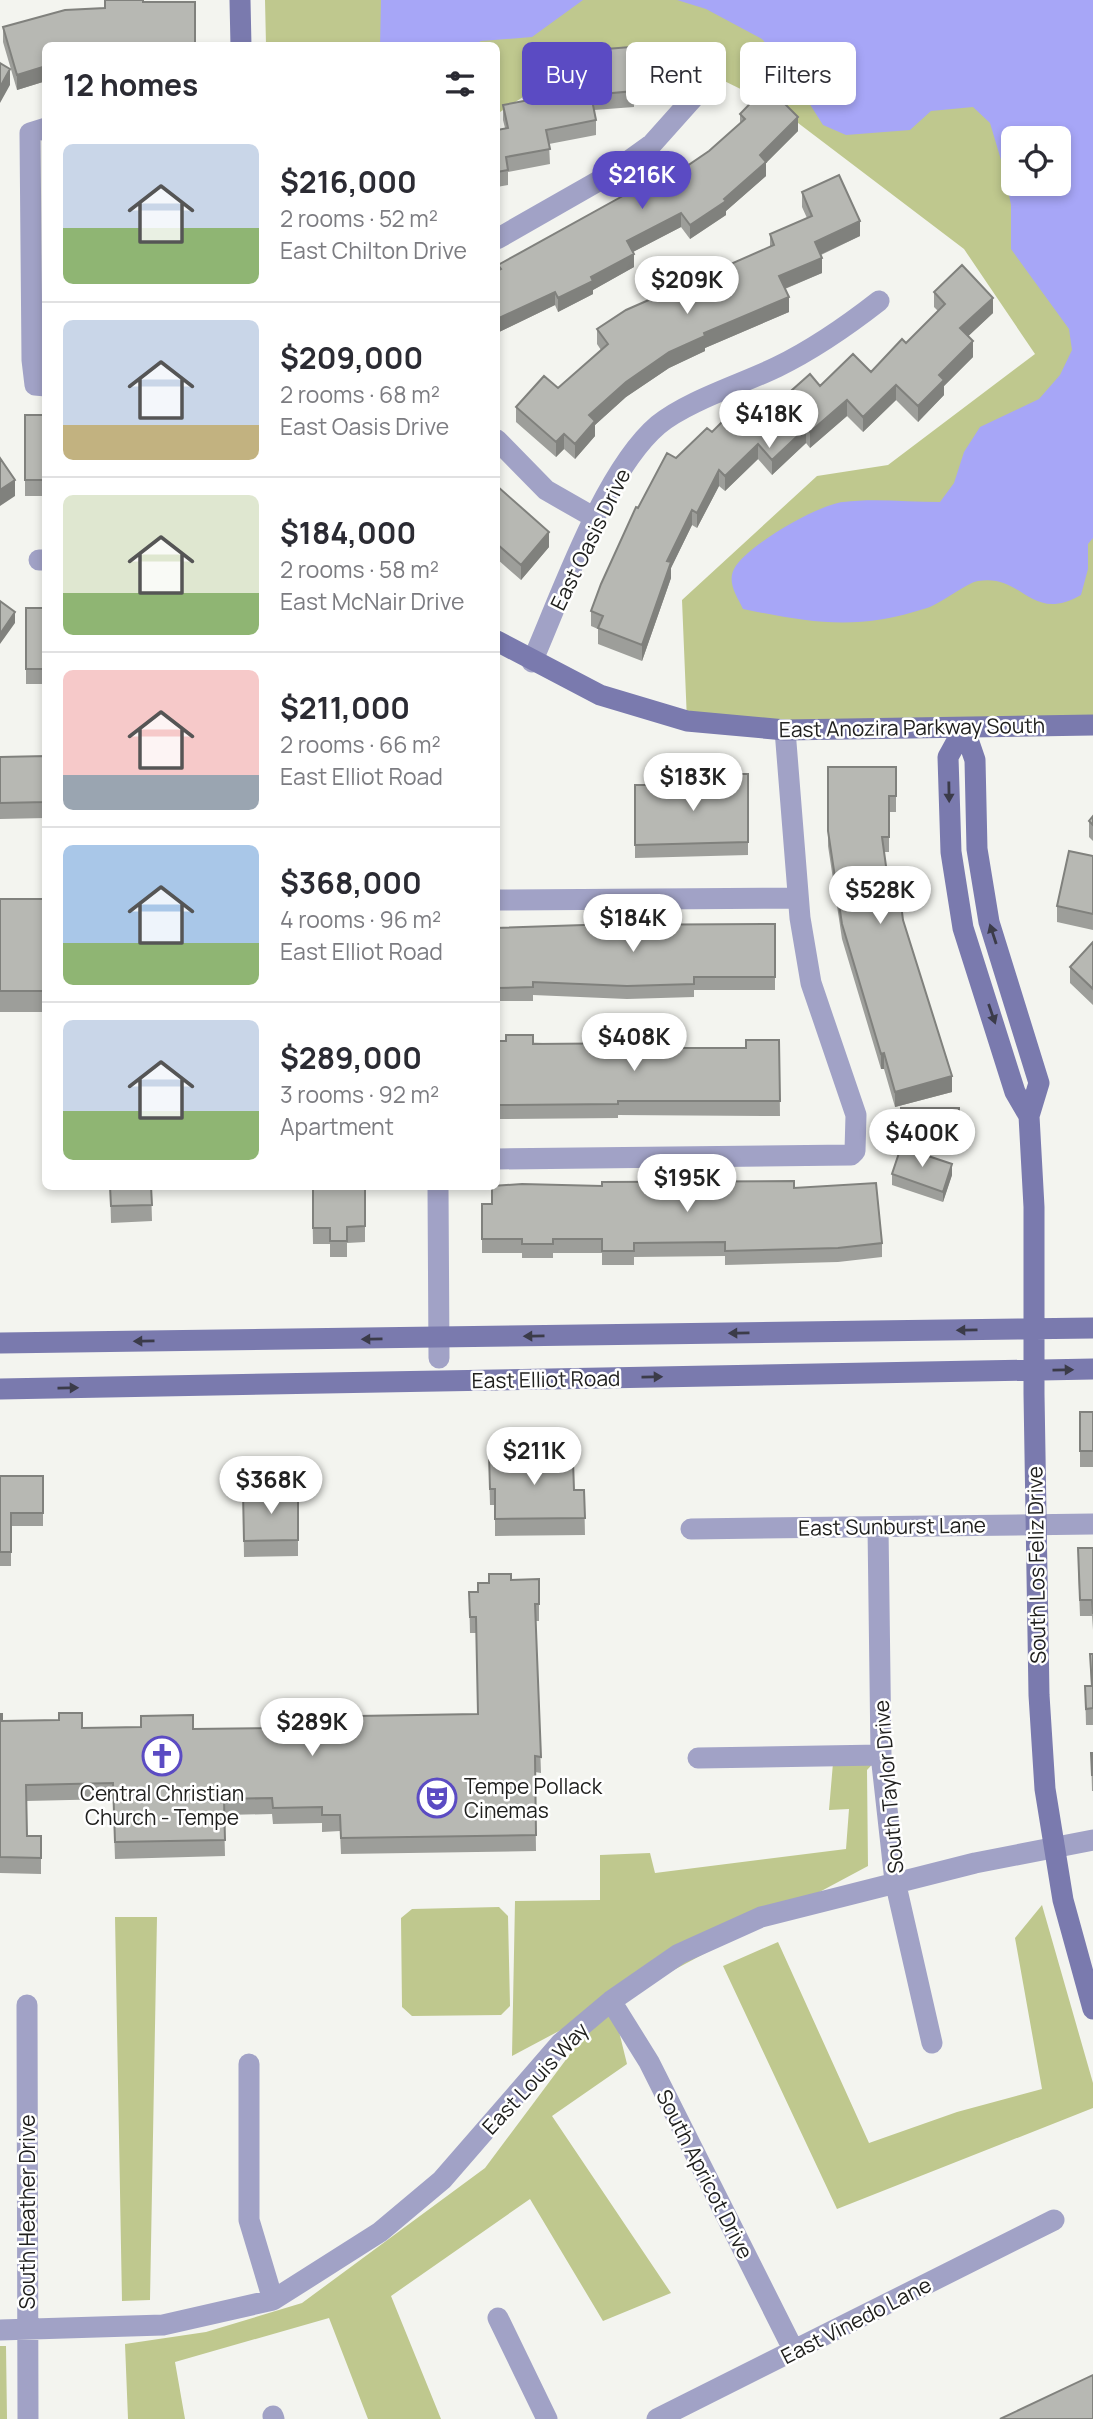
<!DOCTYPE html>
<html lang="en">
<head>
<meta charset="utf-8">
<style>
	body { margin:0; font-family:Manrope,sans-serif; background:#f2f2f3; color:#2b2b33; height:100vh; display:flex; flex-direction:column; font-size:26px; white-space:nowrap }
	* { box-sizing:border-box; margin:0 }
	p { font-size:23px; color:#7c7c81 }
	.icon { flex:none; width:38px; height:38px; fill:none; stroke:currentColor; stroke-width:2; stroke-linecap:round; stroke-linejoin:round }
	.map { position:relative; flex:1; overflow:hidden }
	.sheet { position:absolute; left:42px; top:42px; width:458px; height:1148px; display:flex; flex-direction:column; background:#fff; border-radius:10px; box-shadow:0 4px 10px #0003 }
	.sheet>* { flex:none }
	.guide { position:absolute; left:522px; top:42px; width:466px; height:63px; display:flex; gap:14px }
	.tools { position:absolute; left:1001px; top:126px; display:grid; gap:14px }
	.tools a { display:grid; place-items:center; width:70px; height:70px; border-radius:10px; background:#fff; box-shadow:0 4px 10px #0003; font-size:35px }
	.price { position:absolute; translate:-50% -60px; padding:0 16px; border-radius:24px; background:#fff; color:#222; font-size:23px; line-height:46px; filter:drop-shadow(0 2px 4px #0008) }
	.price::after { content:''; position:absolute; left:50%; top:42px; width:21px; height:16px; margin-left:-10px; background:inherit; clip-path:polygon(0 0,100% 0,50% 100%) }
	.price.active { background:#5b4bc3; color:#fff }
	ul { padding:0; list-style:none }
	li { display:flex; align-items:center; gap:21px; height:175px; padding:0 21px }
	li+li { border-top:2px solid #e1e1e2 }
	li span { display:grid; place-items:center; flex:none; width:196px; height:140px; border-radius:10px; color:#555 }
	li>.icon { margin-inline-start:auto }
	span .icon { width:84px; height:84px; fill:#fffc; stroke-width:1 }
	li b { font-size:30px }
	h2 { display:flex; justify-content:space-between; align-items:center; height:84px; padding:0 21px; font-size:30px }
	.tag { padding:0 24px; border-radius:10px; background:#fff; box-shadow:0 4px 10px #0003; font-size:24px; line-height:63px }
	.tag.active { background:#5b4bc3; color:#fff }
	.map>svg:first-child { display:block }
</style>
</head>
<body>
<div class="map">
<svg width="1093" height="2419" viewBox="0 0 1093 2419">
	<rect width="100%" height="100%" fill="#f3f4ef"/>
	<path fill="#bfc88e" fill-rule="evenodd" d="M265,0H1093V725L687,721L682,600L817,476L888,465L1035,354L964,249L777,107L651,45L591,53L497,114V46L266,45ZM1013,138H1059V184H1013Z
		M881,1755L867,1770L868,1866L612,2003L627,2064L552,2116L671,2293L603,2321L530,2199L391,2296L441,2419H368L329,2318L175,2362L185,2419H128L125,2344L206,2332L302,2303L485,2168L606,2006L512,2056L515,1901L600,1900V1855L650,1853L655,1873L846,1849L849,1809L829,1810L833,1763Z
		M1042,1905L1093,2083V2108L837,2209L723,1966L778,1942L869,2143L957,2112L1042,2089L1015,1938Z
		M499,1907L508,1916L510,2006L501,2015L412,2016L402,2007L401,1918L412,1909Z
		M115,1917H157L150,2300L122,2301Z
		M0,2346H6L7,2419H0Z"/>
	<path fill="#a7a6f7" fill-rule="evenodd" d="M381,0H583L532,37L481,41L474,45L380,46Z
		M677,0H1093V538L1088,544V569L1081,595C1030,624 1023,573 978,581C968,582 942,603 927,608C856,631 813,623 743,609C737,596 727,583 734,569C746,546 817,505 843,502C874,498 908,502 940,502L954,483L964,452L980,427L1039,399L1060,375L1072,350L1069,329L1011,249V205L1004,170L990,123L973,107L931,111L910,130L846,135L823,125L785,65L762,39L706,9ZM1013,138H1059V184H1013Z"/>
	<g fill="none" stroke-linecap="round" stroke-linejoin="round">
		<path stroke="#a1a2c6" stroke-width="21" d="M46,128L30,133L32,360L35,385L46,386
			M497,239L609,175L652,144L694,97
			M497,440L546,490L595,518
			M39,560H46
			M532,662C561,596 604,471 658,425C687,401 742,384 777,367C814,349 847,326 879,301
			M497,900L797,898
			M497,1159L851,1155L855,1151L856,1115L811,983L800,918L785,730
			M438,1186L439,1358
			M878,1527L881,1755L895,1881L932,2043
			M691,1529L1093,1524
			M698,1758L881,1755
			M611,2001L649,2062L794,2351
			M27,2005L28,2419
			M249,2064V2220L273,2300
			M498,2318L547,2419
			M0,2330L163,2325L273,2300L380,2232L442,2180L561,2043L611,2001L679,1954L761,1917L975,1863L1093,1840
			M273,2416L274,2419
			M657,2419L1054,2220"/>
		<path stroke="#7a7aae" stroke-width="21" d="M240,0L241,46
			M497,641L600,695L687,721L785,730L1093,725
			M964,728L975,760L977,849L989,922L1039,1083L1029,1116L1034,1207V1394L1039,1695L1045,1789L1063,1900L1093,2009
			M964,728L948,757L951,852L963,928L1015,1092L1029,1116
			M0,1343L1093,1328
			M0,1389L1093,1369"/>
	</g>
	<path fill="#9d9e9a" d="M143,0L46,46V81L17,90L3,42V27Z
		M594,50L634,91V107L594,110L596,120V135L549,144L550,164L508,172V185L497,187V130L505,128L503,120V105L547,96L546,77L594,68Z
		M740,114L798,131L766,163V176L726,211V215L690,239L681,227L633,252L634,267L593,290V294L558,312L555,305L497,333V271L498,270V265L655,178V174L684,168L709,151L740,124Z
		M802,192L860,236L821,255L822,273L785,289L789,312L705,348V351L669,368L626,397L595,425V436L575,459L564,449L556,457L516,422V407L558,388L601,350L597,344V329L770,247V234L807,218L802,207Z
		M934,292L993,313L968,336L973,357L944,386V395L918,422L896,400L863,432L847,416L810,448L806,443L772,475L758,459L725,491L719,486L697,528L692,525L671,568V578L642,661L598,644V629L591,626V611L638,508L676,458L712,432L820,386L871,372L906,343L938,311L934,307Z
		M25,415H46V496H25Z
		M497,486L549,547L521,580L497,559Z
		M26,608H46V684H26Z
		M46,756V818L0,819V757Z
		M828,767H896V812H889V852H884L889,888L903,920L952,1092L895,1107L884,1069H881L842,939L828,846Z
		M748,774V855L635,858V785L664,789H716Z
		M1093,816V841L1089,837V821Z
		M1093,856V930L1057,922V906Z
		M0,899H43V1012H0Z
		M775,924V990H694V997L627,999L533,995V1001H497V928Z
		M1093,942V1005L1070,983V967Z
		M779,1040L780,1116L618,1115V1118L497,1119V1041L658,1048H746Z
		M901,1108H959V1149H907L952,1175L943,1202L892,1185V1174L901,1147Z
		M110,1186H151L152,1221L111,1223Z
		M312,1186H365V1242L347,1243V1257H330V1244H313Z
		M602,1186L794,1188L882,1243V1257L838,1262L725,1265V1256L634,1257V1265H602V1253H553V1258H522V1253H482V1204H492Z
		M1080,1412H1093V1467H1080Z
		M527,1461L574,1490H584L585,1535L495,1536V1505H490L489,1470Z
		M0,1476H43V1526H11V1566H0Z
		M298,1491V1556L244,1557L243,1492Z
		M1093,1548V1630L1092,1616H1080L1078,1565Z
		M539,1579V1621H536L541,1773L535,1772L536,1851L341,1854L340,1831L322,1832V1823L273,1824L272,1814L224,1815L225,1856L115,1859L113,1799L26,1801L27,1836H41V1874L0,1873V1714L2,1721L82,1728L293,1729L313,1740H343L357,1726L478,1714L476,1633H470L469,1592H478L489,1583L511,1580Z
		M1090,1654H1093V1725H1086L1085,1686H1091Z
		M1091,1753H1093V1791H1092Z"/>
	<path fill="#80817d" d="M46,66V81L17,90V75Z
		M10,69V85L0,103V87Z
		M798,117V131L766,163V176L726,211V215L690,239V225L724,199L760,155Z
		M681,213V227L627,255V241Z
		M860,221V236L815,257V242Z
		M634,254V267L593,290V294L558,312V298L591,277Z
		M822,258V273L779,291V276Z
		M555,292V305L497,333V319Z
		M789,297V312L705,348V351L669,368L626,397L595,425V436L575,459V444L589,415L626,382L669,352L704,333Z
		M993,298V313L960,344V328Z
		M973,341V357L944,386V395L918,422V406L939,375Z
		M896,385V400L863,432V417Z
		M847,400V416L810,448V432Z
		M806,428V443L772,475V460Z
		M564,434V449L556,457V442Z
		M758,444V459L725,491V476Z
		M719,470V486L697,528V513Z
		M15,480V496L0,506V490Z
		M692,510V525L671,568V578L642,661V645L667,561Z
		M549,532V547L521,580V565Z
		M15,612V623L0,644V634Z
		M884,1053V1069H881V1054Z
		M952,1076V1092L895,1107V1092Z
		M952,1164V1175L943,1202V1192Z"/>
	<path fill="#b7b8b3" stroke="#80817d" stroke-width="2" d="M105,0H143V2H195V46H46V59H44L46,66L17,75L3,27L65,10L105,8Z
		M630,47L634,91L591,95L596,120L546,130L550,149L506,157L508,170L497,172V130L508,128L503,105L550,96L546,77L595,68L594,50Z
		M0,63L10,69L0,87Z
		M767,86L798,117L760,155L766,162L724,199L726,201L690,225L681,213L627,241L634,254L591,277L593,281L558,298L555,292L497,319V271L501,269L498,265L657,177L655,174L678,159L684,168L709,151L745,119L740,114Z
		M839,175L860,221L815,242L822,258L779,276L789,297L704,333L705,336L669,352L626,382L589,415L595,421L575,444L564,434L556,442L516,407L544,376L558,388L608,344L597,329L626,310L774,245L770,234L812,216L802,192Z
		M962,265L993,298L960,328L973,341L939,375L944,380L918,406L896,385L863,417L847,400L810,432L806,428L772,460L758,444L725,476L719,470L697,513L692,510L667,561L671,562L642,645L598,628L603,616L591,611L601,584L636,507L638,508L667,453L676,458L707,428L712,432L725,419L730,425L763,394L774,406L810,374L820,386L853,354L871,372L902,339L906,343L945,304L934,292Z
		M25,415H46V480H25Z
		M0,458L15,480L0,490Z
		M497,486L549,532L521,565L497,544Z
		M0,601L15,612L0,634Z
		M26,608H46V669H26Z
		M46,756V802L0,803V757Z
		M828,767H896V796H889V837H882L889,888L899,887L903,920L952,1076L895,1092L884,1053L881,1054L842,924L828,831Z
		M716,774H748V842L635,845V785H664V789H716Z
		M1093,816V825L1089,821Z
		M1069,851L1093,856V914L1057,906Z
		M0,899H43V991H0Z
		M775,924V977H694V984L627,986L533,982V987L497,988V928L584,925Z
		M1093,942V989L1070,967Z
		M506,1035H533V1044L658,1043V1048H746V1040H779L780,1101H618V1104L497,1105V1041H506Z
		M901,1108H959V1138H901Z
		M901,1147L952,1164L943,1192L892,1174Z
		M794,1181V1188L876,1183L882,1243L838,1248L725,1251V1242L634,1243V1251H602V1239H553V1244H522V1239H482V1204H492V1186L522,1184L602,1186V1182Z
		M110,1186H151L152,1205L111,1206Z
		M313,1186H365V1226L347,1227V1241H330V1228H313Z
		M1080,1412H1093V1451H1080Z
		M494,1449H527V1461H573L574,1490H584L585,1518L495,1519V1489H490L489,1454H494Z
		M0,1476H43V1513H11V1552H0Z
		M298,1491V1540L244,1541L243,1492Z
		M1078,1548H1093V1614L1092,1600H1080Z
		M489,1574H511V1580L539,1579V1604H535L541,1757L535,1756L536,1835L341,1838L340,1815H322V1807L273,1808L272,1798L224,1799L225,1840L115,1842L113,1783L26,1785L27,1836H41V1858L0,1857V1714H2V1721L59,1720V1713H82V1728L141,1727V1716L193,1715V1729L266,1728V1722H293V1729H313L312,1740H343V1726H357V1716L478,1714L476,1617H470L469,1592H478V1583H489Z
		M1090,1654H1093V1708L1086,1709L1085,1686H1092Z
		M1091,1753H1093V1775H1092Z
		M1093,2375V2418L1092,2419H1000Z"/>
	<defs><path id="oneway-solid" d="M-6-.8H1V-3.2L6.5 0L1 3.2V.8H-6Z" transform="scale(1.75)"/></defs>
	<g fill="#3b3b49">
		<use href="#oneway-solid" transform="translate(949 792) rotate(89)"/>
		<use href="#oneway-solid" transform="translate(993 934) rotate(-108)"/>
		<use href="#oneway-solid" transform="translate(992 1014) rotate(71)"/>
		<use href="#oneway-solid" transform="translate(967 1330) rotate(179)"/>
		<use href="#oneway-solid" transform="translate(739 1333) rotate(179)"/>
		<use href="#oneway-solid" transform="translate(534 1336) rotate(179)"/>
		<use href="#oneway-solid" transform="translate(372 1339) rotate(179)"/>
		<use href="#oneway-solid" transform="translate(144 1341) rotate(179)"/>
		<use href="#oneway-solid" transform="translate(1063 1370) rotate(-1)"/>
		<use href="#oneway-solid" transform="translate(652 1377) rotate(-1)"/>
		<use href="#oneway-solid" transform="translate(68 1388) rotate(-1)"/>
	</g>
	<defs>
		<symbol id="church-ring" viewBox="-11 -11 22 22"><circle r="9.5" fill="#fff" stroke="#5b4bc3" stroke-width="1.5"/><path d="M-1.2-6h2.4v3.5h3.3v2.4h-3.3V6h-2.4V-.1h-3.3v-2.4h3.3Z" fill="#5b4bc3"/></symbol>
		<symbol id="theatre-ring" viewBox="-11 -11 22 22"><circle r="9.5" fill="#fff" stroke="#5b4bc3" stroke-width="1.5"/><path d="M-5-5.5Q0-4 5-5.5V0Q5 5 0 6Q-5 5-5 0ZM-3.3-2.5H-1v1.5H-3.3ZM1-2.5H3.3v1.5H1ZM-2.8 1Q0 5.5 2.8 1Z" fill="#5b4bc3"/></symbol>
	</defs>
	<g fill-rule="evenodd">
		<use href="#church-ring" x="140" y="1734" width="44" height="44"/>
		<use href="#theatre-ring" x="415" y="1776" width="44" height="44"/>
	</g>
	<g text-anchor="middle" dominant-baseline="central" stroke-width="5" stroke-linejoin="round" paint-order="stroke">
		<g font-size="21" fill="#20201e" stroke="#fff">
			<text transform="translate(590 539) rotate(-64)">East Oasis Drive</text>
			<text transform="translate(912 727) rotate(-1)">East Anozira Parkway South</text>
			<text transform="translate(546 1379) rotate(-1)">East Elliot Road</text>
			<text transform="translate(892 1526) rotate(-1)">East Sunburst Lane</text>
			<text transform="translate(1036 1565) rotate(-91)">South Los Feliz Drive</text>
			<text transform="translate(888 1787) rotate(-95)">South Taylor Drive</text>
			<text transform="translate(535 2078) rotate(-47)">East Louis Way</text>
			<text transform="translate(705 2174) rotate(63)">South Apricot Drive</text>
			<text transform="translate(27 2212) rotate(-90)">South Heather Drive</text>
			<text transform="translate(856 2320) rotate(-27)">East Vinedo Lane</text>
		</g>
		<g font-size="21" fill="#20201e" stroke="#fff" text-anchor="start">
			<text x="464" y="1786">Tempe Pollack<tspan x="464" dy="24">Cinemas</tspan></text>
			<text x="162" y="1793" text-anchor="middle">Central Christian<tspan x="162" dy="24">Church - Tempe</tspan></text>
		</g>
	</g>
</svg>
<div class="tools">
<a><svg class="icon" aria-label="locate" viewBox="0 0 24 24"><circle cx="12" cy="12" r="6"/><path d="M12 2v4M12 18v4M2 12h4M18 12h4"/></svg></a>
</div>
<b class="price active" style="left:642px;top:211px">$216K</b>
<b class="price" style="left:687px;top:316px">$209K</b>
<b class="price" style="left:769px;top:450px">$418K</b>
<b class="price" style="left:693px;top:813px">$183K</b>
<b class="price" style="left:880px;top:926px">$528K</b>
<b class="price" style="left:633px;top:954px">$184K</b>
<b class="price" style="left:634px;top:1073px">$408K</b>
<b class="price" style="left:922px;top:1169px">$400K</b>
<b class="price" style="left:687px;top:1214px">$195K</b>
<b class="price" style="left:534px;top:1487px">$211K</b>
<b class="price" style="left:271px;top:1516px">$368K</b>
<b class="price" style="left:312px;top:1758px">$289K</b>
<div class="guide">
<a class="tag active">Buy</a>
<a class="tag">Rent</a>
<a class="tag">Filters</a>
</div>
<section class="sheet">
<h2>12 homes<svg class="icon" aria-label="filters" viewBox="0 0 24 24"><path d="M4 7h16M4 17h16"/><circle cx="9" cy="7" r="2"/><circle cx="15" cy="17" r="2"/></svg></h2>
<ul>
<li><span style="background:linear-gradient(#c9d6e8 60%,#8fb573 0)"><svg class="icon" aria-label="home" viewBox="0 0 24 24"><path d="M3 11l9-7 9 7M6 9v11h12V9"/></svg></span><div><b>$216,000</b><p>2 rooms · 52 m²</p><p>East Chilton Drive</p></div></li>
<li><span style="background:linear-gradient(#c9d6e8 75%,#c2b280 0)"><svg class="icon" aria-label="home" viewBox="0 0 24 24"><path d="M3 11l9-7 9 7M6 9v11h12V9"/></svg></span><div><b>$209,000</b><p>2 rooms · 68 m²</p><p>East Oasis Drive</p></div></li>
<li><span style="background:linear-gradient(#dfe7d0 70%,#8fb573 0)"><svg class="icon" aria-label="home" viewBox="0 0 24 24"><path d="M3 11l9-7 9 7M6 9v11h12V9"/></svg></span><div><b>$184,000</b><p>2 rooms · 58 m²</p><p>East McNair Drive</p></div></li>
<li><span style="background:linear-gradient(#f6c9c9 75%,#9aa5b1 0)"><svg class="icon" aria-label="home" viewBox="0 0 24 24"><path d="M3 11l9-7 9 7M6 9v11h12V9"/></svg></span><div><b>$211,000</b><p>2 rooms · 66 m²</p><p>East Elliot Road</p></div></li>
<li><span style="background:linear-gradient(#a9c7e8 70%,#8fb573 0)"><svg class="icon" aria-label="home" viewBox="0 0 24 24"><path d="M3 11l9-7 9 7M6 9v11h12V9"/></svg></span><div><b>$368,000</b><p>4 rooms · 96 m²</p><p>East Elliot Road</p></div></li>
<li><span style="background:linear-gradient(#c9d6e8 65%,#8fb573 0)"><svg class="icon" aria-label="home" viewBox="0 0 24 24"><path d="M3 11l9-7 9 7M6 9v11h12V9"/></svg></span><div><b>$289,000</b><p>3 rooms · 92 m²</p><p>Apartment</p></div></li>
</ul>
</section>
</div>
</body>
</html>
